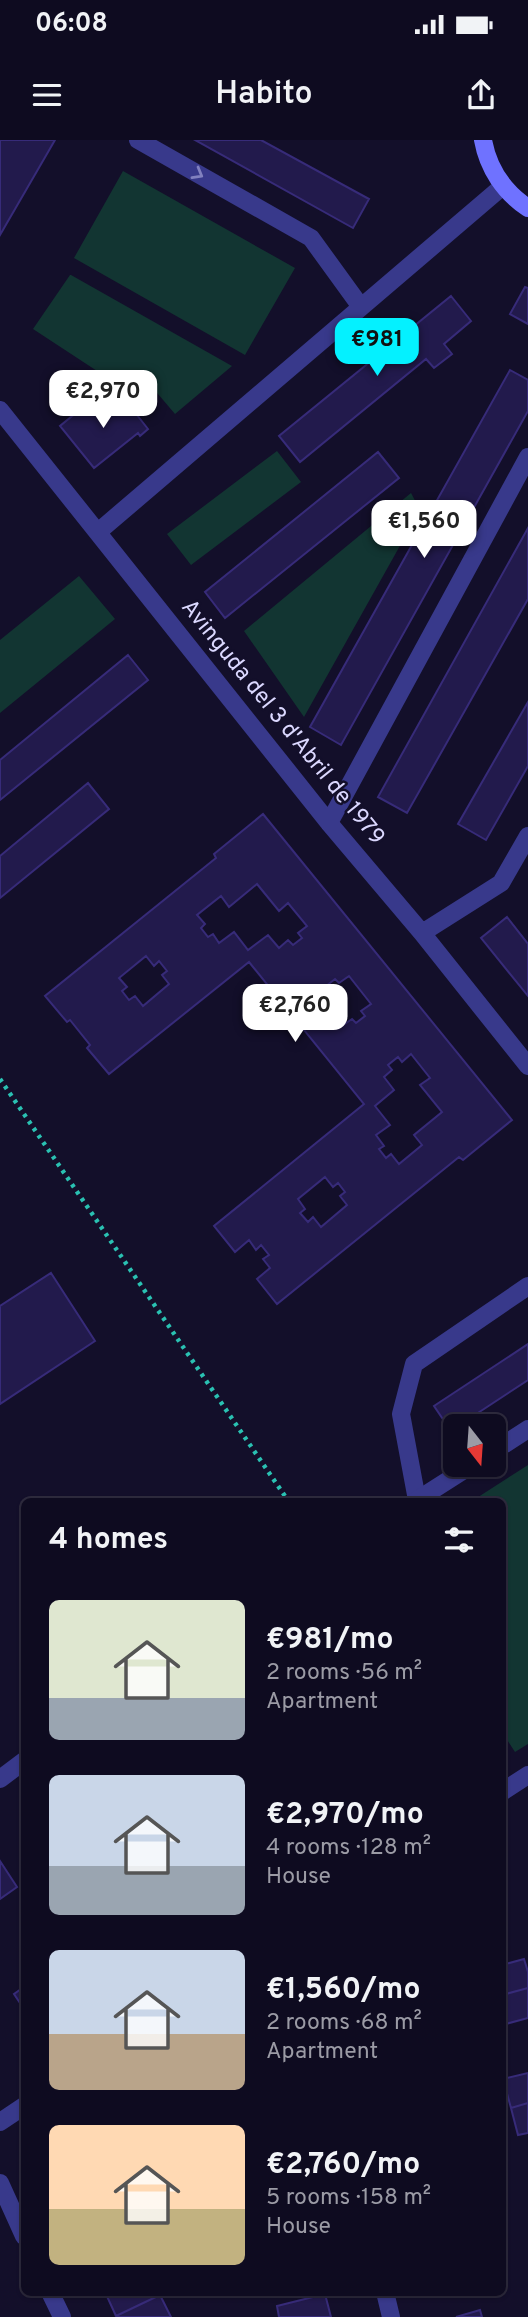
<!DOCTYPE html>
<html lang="en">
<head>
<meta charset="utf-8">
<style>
	body { margin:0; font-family:Overpass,sans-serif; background:#171429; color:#f1f3f6; height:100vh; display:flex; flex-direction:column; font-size:26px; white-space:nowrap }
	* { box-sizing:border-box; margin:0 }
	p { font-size:23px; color:#9b9ba5 }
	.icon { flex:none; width:38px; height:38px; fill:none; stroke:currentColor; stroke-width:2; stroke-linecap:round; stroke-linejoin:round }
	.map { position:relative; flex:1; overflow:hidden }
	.side { position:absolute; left:21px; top:1358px; width:485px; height:798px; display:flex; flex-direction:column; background:#0e0b20; border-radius:10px; box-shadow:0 2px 5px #0004,0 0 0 2px #2e2b3e }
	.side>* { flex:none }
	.needle { width:46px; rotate:163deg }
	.fabs { position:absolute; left:443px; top:1274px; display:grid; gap:14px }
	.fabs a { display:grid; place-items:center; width:63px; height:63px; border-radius:10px; background:#0e0b20; box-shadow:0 2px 5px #0004,0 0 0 2px #2e2b3e; font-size:35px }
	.price { position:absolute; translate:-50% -60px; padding:0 16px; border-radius:14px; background:#fff; color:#222; font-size:23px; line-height:46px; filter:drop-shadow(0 2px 4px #0008) }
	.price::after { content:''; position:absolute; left:50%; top:42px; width:21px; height:16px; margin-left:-10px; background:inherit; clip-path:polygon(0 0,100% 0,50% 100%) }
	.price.active { background:#04f1ff; color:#111 }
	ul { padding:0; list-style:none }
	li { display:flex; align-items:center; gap:21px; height:175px; padding:0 28px }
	li span { display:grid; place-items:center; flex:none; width:196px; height:140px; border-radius:10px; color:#555 }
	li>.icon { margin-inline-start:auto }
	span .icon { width:84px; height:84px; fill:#fffc; stroke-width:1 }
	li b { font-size:30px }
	h2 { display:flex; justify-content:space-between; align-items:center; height:84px; padding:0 28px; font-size:30px }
	.status { display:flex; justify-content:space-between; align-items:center; height:49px; padding:0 35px; background:#0e0b20; direction:ltr }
	.status svg { height:19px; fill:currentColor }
	header { display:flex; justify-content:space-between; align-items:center; height:91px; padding:0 28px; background:#0e0b20; font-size:32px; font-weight:600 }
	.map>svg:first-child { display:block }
</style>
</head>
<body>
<div class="status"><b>06:08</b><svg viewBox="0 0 49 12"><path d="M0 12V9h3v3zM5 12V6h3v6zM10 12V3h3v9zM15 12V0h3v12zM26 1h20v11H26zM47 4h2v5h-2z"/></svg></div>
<header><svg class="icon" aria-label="menu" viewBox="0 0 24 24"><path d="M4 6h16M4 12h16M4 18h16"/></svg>Habito<svg class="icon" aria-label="share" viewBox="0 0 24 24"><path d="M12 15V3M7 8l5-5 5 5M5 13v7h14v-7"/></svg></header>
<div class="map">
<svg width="528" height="2177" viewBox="0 0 528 2177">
	<rect width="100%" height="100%" fill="#130f2a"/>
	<path fill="#123532" d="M123,31L295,128L245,215L74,118Z
		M70,135H71L232,226L175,274L141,234L123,248L33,189Z
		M277,311L301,342L191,425L167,394Z
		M411,353L420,370L304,577L244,491Z
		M79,436L115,479L0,573V500Z
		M528,1325V1604L515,1612L502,1592V1362L472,1361Z"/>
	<path fill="#221a4c" stroke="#372b79" stroke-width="2" fill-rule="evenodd" d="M0,0H55L0,95Z
		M195,0H261L369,59L353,88Z
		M525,147L528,148V184L510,174Z
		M451,156L471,181L444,204L452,214L434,228L426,219L300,322L279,296Z
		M510,230L528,240V271L341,605L310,587Z
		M93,259L102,270L106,267L112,274L130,260L140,273L137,275L148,289L140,296L138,293L94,328L60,286Z
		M378,312L399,338L225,478L205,452Z
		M528,388V459L407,673L378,657Z
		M128,515L148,540L0,660V620Z
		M528,562V626L486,700L458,684Z
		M88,643L109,669L0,758V716Z
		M263,674L512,980L463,1020L459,1017L277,1164L257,1139L270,1128L263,1119L269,1115L261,1105L256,1110L249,1100L235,1112L214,1086L364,964L249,822L109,934L87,908L90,905L70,880L67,882L45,856L216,718L214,714ZM257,744L279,771L288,763L307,786L298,793L302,798L293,805L288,800L279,808L268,795L248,810L234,792L219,803L213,794L208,797L201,788L205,784L197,775L221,756L229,767ZM146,816L154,826L159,821L167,831L162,835L169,844L143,866L135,856L129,860L122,851L127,847L119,838ZM349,836L371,864L361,871L365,876L356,883L352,879L342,886L320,859L329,852L325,847L335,839L339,843ZM411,914L430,938L420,945L442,972L414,995L422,1005L399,1024L391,1014L386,1018L379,1009L384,1006L376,995L390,985L375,966L394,950L384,937L392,930L388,925L398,917L402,922ZM325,1037L333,1047L338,1043L345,1052L340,1056L347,1065L321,1087L313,1077L308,1082L300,1073L305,1069L298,1059Z
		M507,777L528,804V856L481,798Z
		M51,1133L95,1201L0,1264V1166Z
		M528,1204V1240L458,1286H455L451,1291L434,1266Z
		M0,1721L17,1747L0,1759Z
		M524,1819L528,1832V1848L502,1855V1825Z
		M24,1847V1869L14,1854Z
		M528,1848V1878L502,1885V1855Z
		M528,1933V1963L511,1968L503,1939Z
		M528,1963V1993L518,1995L511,1968Z
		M105,2152H159L160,2155L116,2176Z
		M325,2154L331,2177H279L277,2166Z
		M160,2155L171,2177H117L116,2176Z
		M480,2170L482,2177H456Z"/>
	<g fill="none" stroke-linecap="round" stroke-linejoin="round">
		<path stroke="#2ac1b2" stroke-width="4.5" stroke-dasharray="3.5 5" stroke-linecap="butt" d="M0,939L289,1362"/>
		<path stroke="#38398b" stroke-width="18" d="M138,0L311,98L361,167
			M0,270L329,683L422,793L528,926
			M98,392L503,46
			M329,683L528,317
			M422,793L501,743L528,696
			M417,1360L401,1274L414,1224L528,1146
			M502,1652L528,1635
			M0,1982L24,1966
			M0,2043L24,2096
			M50,2152L62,2177
			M385,2152L391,2177"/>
		<path stroke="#38398b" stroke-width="18" d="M494,1311L528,1289
			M414,1362L472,1325
			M0,1639L24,1621"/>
		<path stroke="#6f72ff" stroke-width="18" d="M483,0C488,28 504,52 528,68"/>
	</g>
	<defs><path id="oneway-chevron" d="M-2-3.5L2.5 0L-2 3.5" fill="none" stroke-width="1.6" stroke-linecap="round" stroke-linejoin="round" transform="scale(1.75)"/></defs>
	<use stroke="#8181bf" href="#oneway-chevron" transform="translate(198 34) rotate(30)"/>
	<g text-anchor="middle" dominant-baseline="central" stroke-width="5" stroke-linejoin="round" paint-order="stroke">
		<g font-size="23" fill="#dbd8ff" stroke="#130f2a">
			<text transform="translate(282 583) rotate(51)">Avinguda del 3 d'Abril de 1979</text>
		</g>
	</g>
</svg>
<div class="fabs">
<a><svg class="needle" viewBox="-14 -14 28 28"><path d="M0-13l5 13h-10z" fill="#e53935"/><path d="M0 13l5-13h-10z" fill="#9b9ba5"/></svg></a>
</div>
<b class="price active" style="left:377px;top:238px">€981</b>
<b class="price" style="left:103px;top:290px">€2,970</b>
<b class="price" style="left:424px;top:420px">€1,560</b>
<b class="price" style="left:295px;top:904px">€2,760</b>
<section class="side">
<h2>4 homes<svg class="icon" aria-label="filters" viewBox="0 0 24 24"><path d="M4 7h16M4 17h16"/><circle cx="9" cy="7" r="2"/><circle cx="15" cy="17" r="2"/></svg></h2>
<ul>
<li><span style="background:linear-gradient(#dfe7d0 70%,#9aa5b1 0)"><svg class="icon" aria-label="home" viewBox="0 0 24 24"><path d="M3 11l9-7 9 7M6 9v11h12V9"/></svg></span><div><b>€981/mo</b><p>2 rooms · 56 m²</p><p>Apartment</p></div></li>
<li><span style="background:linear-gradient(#c9d6e8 65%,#9aa5b1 0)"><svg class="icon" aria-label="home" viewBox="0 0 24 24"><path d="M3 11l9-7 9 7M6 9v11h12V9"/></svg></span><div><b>€2,970/mo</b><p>4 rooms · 128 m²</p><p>House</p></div></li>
<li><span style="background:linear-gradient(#c9d6e8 60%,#b9a48a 0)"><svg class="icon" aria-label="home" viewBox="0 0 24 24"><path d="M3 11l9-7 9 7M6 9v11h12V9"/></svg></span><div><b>€1,560/mo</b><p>2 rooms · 68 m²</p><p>Apartment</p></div></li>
<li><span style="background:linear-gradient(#ffd9b3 60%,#c2b280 0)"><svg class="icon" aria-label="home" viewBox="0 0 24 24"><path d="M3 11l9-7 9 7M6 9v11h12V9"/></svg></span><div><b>€2,760/mo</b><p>5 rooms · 158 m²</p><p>House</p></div></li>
</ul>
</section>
</div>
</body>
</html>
